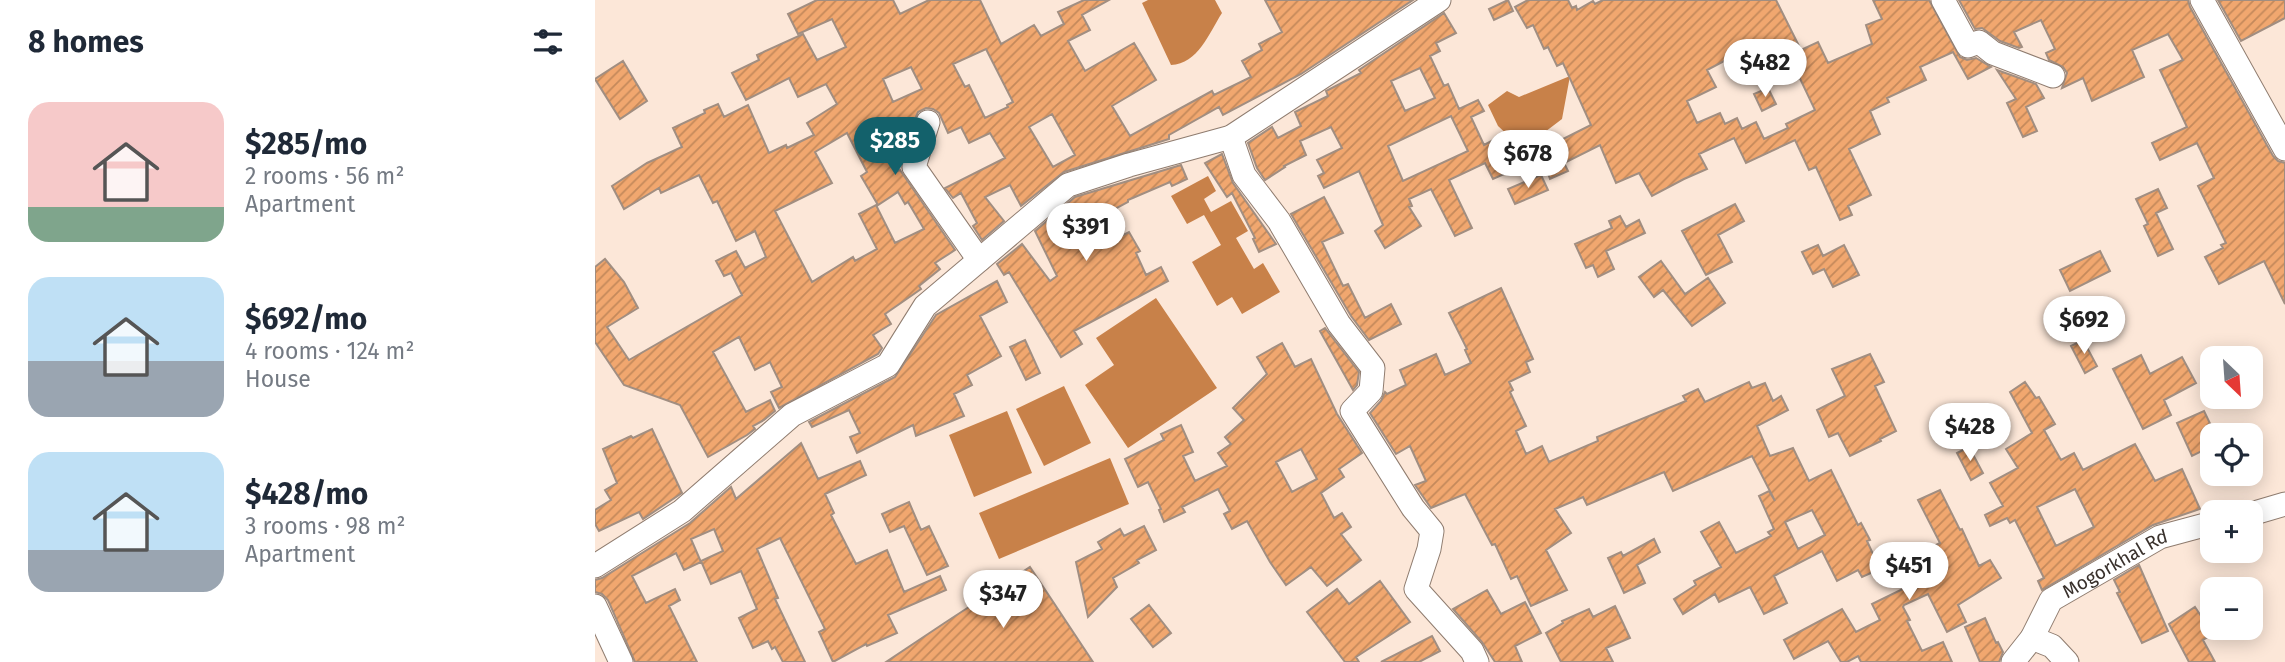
<!DOCTYPE html>
<html lang="en">
<head>
<meta charset="utf-8">
<style>
	body { margin:0; font-family:"Fira Sans",sans-serif; background:#f2f2f3; color:#1f2937; height:100vh; display:flex; flex-direction:column; font-size:26px; white-space:nowrap }
	* { box-sizing:border-box; margin:0 }
	p { font-size:23px; color:#747a83 }
	.icon { flex:none; width:38px; height:38px; fill:none; stroke:currentColor; stroke-width:2; stroke-linecap:round; stroke-linejoin:round }
	.map { position:relative; flex:1; overflow:hidden }
	.side { display:flex; flex-direction:column; background:#fff; width:595px }
	.side>* { flex:none }
	.needle { width:46px; rotate:155deg }
	.fabs { position:absolute; left:1605px; top:346px; display:grid; gap:14px }
	.fabs a { display:grid; place-items:center; width:63px; height:63px; border-radius:14px; background:#fff; box-shadow:0 4px 18px #0003; font-size:35px }
	.price { position:absolute; translate:-50% -60px; padding:0 16px; border-radius:24px; background:#fff; color:#222; font-size:23px; line-height:46px; filter:drop-shadow(0 2px 4px #0008) }
	.price::after { content:''; position:absolute; left:50%; top:42px; width:21px; height:16px; margin-left:-10px; background:inherit; clip-path:polygon(0 0,100% 0,50% 100%) }
	.price.on { background:#13616b; color:#fff }
	ul { padding:0; list-style:none }
	li { display:flex; align-items:center; gap:21px; height:175px; padding:0 28px }
	li span { display:grid; place-items:center; flex:none; width:196px; height:140px; border-radius:21px; color:#555 }
	li>.icon { margin-inline-start:auto }
	span .icon { width:84px; height:84px; fill:#fffc; stroke-width:1 }
	li b { font-size:30px }
	h2 { display:flex; justify-content:space-between; align-items:center; height:84px; padding:0 28px; font-size:30px }
	main { display:flex; flex:1; min-height:0 }
	.map>svg:first-child { display:block }
</style>
</head>
<body>
<main>
<section class="side">
<h2>8 homes<svg class="icon" aria-label="filters" viewBox="0 0 24 24"><path d="M4 7h16M4 17h16"/><circle cx="9" cy="7" r="2"/><circle cx="15" cy="17" r="2"/></svg></h2>
<ul>
<li><span style="background:linear-gradient(#f6c9c9 75%,#7fa58c 0)"><svg class="icon" aria-label="home" viewBox="0 0 24 24"><path d="M3 11l9-7 9 7M6 9v11h12V9"/></svg></span><div><b>$285/mo</b><p>2 rooms · 56 m²</p><p>Apartment</p></div></li>
<li><span style="background:linear-gradient(#bfe0f5 60%,#9aa5b1 0)"><svg class="icon" aria-label="home" viewBox="0 0 24 24"><path d="M3 11l9-7 9 7M6 9v11h12V9"/></svg></span><div><b>$692/mo</b><p>4 rooms · 124 m²</p><p>House</p></div></li>
<li><span style="background:linear-gradient(#bfe0f5 70%,#9aa5b1 0)"><svg class="icon" aria-label="home" viewBox="0 0 24 24"><path d="M3 11l9-7 9 7M6 9v11h12V9"/></svg></span><div><b>$428/mo</b><p>3 rooms · 98 m²</p><p>Apartment</p></div></li>
</ul>
</section>
<div class="map">
<svg width="1690" height="662" viewBox="0 0 1690 662">
	<defs>
		<pattern id="building-hatch" width="6" height="6" patternUnits="userSpaceOnUse" patternTransform="scale(1.75)"><rect width="6" height="6" fill="#f1a76f"/><path d="M-1 1l2-2M0 6l6-6M5 7l2-2" fill="none" stroke="#c4895b"/></pattern>
	</defs>
	<rect width="100%" height="100%" fill="#fce7d8"/>
	<path fill="#c88149" d="M553,0H620L627,13C614,33 603,64 576,65L547,3Z
		M975,76L967,119L942,138L917,139L903,126L893,105L912,91L924,97Z
		M613,176L621,191L609,199L616,212L636,201L653,231L641,238L659,269L668,263L685,292L647,314L637,297L622,306L597,262L626,245L609,215L592,224L576,196Z
		M561,298L622,388L533,448L490,385L519,365L501,338Z
		M469,386L496,443L449,466L421,409Z
		M412,411L437,473L379,497L354,435Z
		M515,458L534,504L404,559L384,513Z"/>
	<path fill="url(#building-hatch)" stroke="#a18e81" stroke-width="2" fill-rule="evenodd" d="M222,0H298L305,14L334,0H385L406,44L439,25L446,36L469,24L463,12L489,0H514L487,15L495,30L473,41L490,71L539,43L561,80L517,106L535,136L617,91L619,95L656,77L647,61L667,50L664,44L687,32L670,0H818L706,74L628,115L624,107L574,135V139L469,172L426,206L415,185L390,197L409,221L387,240L378,226L382,223L366,193L358,198L350,188L410,158L395,133L374,143L366,127L353,133L344,113L338,109L331,108L323,112L318,124L316,122L282,136L301,172L305,170L360,250L340,263L345,269L324,286L326,289L290,314L296,324L278,335L287,348L283,354L184,408L176,392L187,387L175,362L160,370L144,337L118,352L151,412L175,400L180,411L169,420L158,426L160,429L152,435L113,457L85,405L29,385L0,342V267L10,259L29,282L43,308L12,327L34,360L147,295L136,273L129,276L121,261L141,251L150,268L171,257L160,231L141,241L122,201L118,203L104,175L66,193L64,188L29,209L17,186L52,163L87,147L78,128L110,113L109,110L123,104L129,117L153,105L174,153L191,145L192,148L219,135L212,123L242,104L231,84L203,97L194,78L151,100L137,73L164,60L162,55L208,34L222,60L251,47L237,19L203,34L193,14ZM391,49L418,102L412,105L413,107L390,118L374,85L370,87L358,64ZM316,67L327,89L298,102L288,79ZM457,114L480,155L458,167L434,127ZM252,133L272,172L266,176L283,205L303,192L310,204L313,202L329,229L300,243L281,205L264,214L282,249L260,261L258,257L217,282L180,211L237,183L220,152Z
		M913,0L918,11L899,20L894,9Z
		M933,0H973L977,8L981,6L982,10L998,1L1000,4L1008,0H1181L1206,50L1223,42L1233,63L1277,44L1271,25L1287,19L1278,0H1334L1365,57L1372,60L1381,58L1396,67L1373,79L1358,52L1325,67L1331,80L1292,98L1294,102L1275,111L1285,134L1254,149L1276,195L1253,206L1257,215L1245,220L1221,167L1214,170L1200,140L1151,163L1139,138L1104,154L1112,169L1089,179L1057,196L1044,173L1021,183L1005,145L969,163L973,171L955,179L948,159L966,151L962,142L996,125L968,63L962,66L953,47L949,49L938,25L932,28L920,7ZM1167,41L1184,76L1200,68L1220,110L1191,124L1193,128L1169,139L1161,122L1147,129L1142,118L1130,124L1125,113L1102,123L1092,101L1121,87L1112,70Z
		M1364,0H1593L1595,7L1678,156L1683,161L1690,163V304L1669,261L1624,284L1610,257L1628,248L1626,245L1631,243L1603,186L1619,178L1602,143L1565,160L1557,143L1592,127L1565,70L1588,60L1573,34L1537,50L1549,77L1497,101L1488,78L1467,88L1472,73L1468,67L1454,60L1451,53L1460,49L1446,20L1419,32L1427,47L1424,48L1405,41L1387,28L1380,29Z
		M1623,0H1690V18L1646,41Z
		M849,13L861,33L841,43L845,51L835,56L849,86L853,84L864,109L883,100L889,111L876,117L889,145L900,139L916,171L898,179L890,163L854,180L877,228L860,236L836,189L814,199L817,206L814,207L826,226L790,248L780,231L788,225L764,171L729,188L723,176L729,173L722,160L747,148L736,127L705,141L711,155L689,166L690,167L670,180L662,168L653,143L677,127L683,138L706,126L700,112L733,96L731,91L766,73L764,70ZM825,68L840,98L810,111L796,81ZM856,116L873,151L808,181L793,146Z
		M28,61L52,101L25,119L0,79Z
		M1402,70L1441,84L1449,98L1431,107L1442,131L1428,137L1412,103L1421,99Z
		M1173,88L1181,104L1167,111L1159,94Z
		M627,154L638,183L681,244L664,252L658,239L660,238L637,193L632,197L610,163Z
		M586,165L592,179L577,186L575,182L533,200V202L492,224L509,245L534,232L545,251L541,253L551,275L566,267L573,281L479,331L487,344L466,357L414,272L409,275L402,264L427,244L455,281L462,276L440,231L480,197Z
		M946,175L953,190L920,204L913,189Z
		M1563,189L1572,208L1561,213L1578,249L1563,256L1549,226L1553,224L1541,199Z
		M729,197L748,233L727,242L748,286L753,284L770,318L796,304L806,324L774,340L756,316L696,214Z
		M1140,204L1149,221L1123,235L1137,262L1111,275L1087,231Z
		M1025,216L1031,227L1044,220L1050,233L1011,251L1019,269L1003,277L998,265L991,268L980,244L1017,228L1014,221Z
		M1223,245L1228,256L1249,245L1264,275L1238,287L1229,269L1218,274L1207,252Z
		M1505,251L1515,271L1475,291L1465,270Z
		M1066,261L1090,294L1113,278L1130,303L1097,326L1068,290L1059,297L1044,277Z
		M402,281L412,302L385,316L406,356L372,375L377,385L359,394L369,416L321,436L318,425L262,453L255,437L265,433L254,410L217,427L214,422L300,377L341,315Z
		M906,288L938,359L931,362L935,372L914,382L918,390L915,392L931,426L921,431L931,454L947,446L954,462L1003,441L1002,437L1091,401L1088,396L1103,389L1110,402L1154,382L1157,388L1170,383L1178,401L1186,396L1193,410L1162,426L1175,456L1198,448L1214,481L1236,470L1263,525L1266,523L1275,540L1272,541L1285,569L1267,577L1263,570L1242,581L1227,551L1179,576L1192,603L1169,614L1155,587L1124,602L1120,594L1088,614L1079,599L1101,585L1099,581L1126,567L1106,532L1124,522L1141,553L1176,536L1173,532L1179,529L1164,496L1174,491L1180,501L1157,456L1078,491L1069,472L992,505L988,497L960,509L976,533L951,550L972,590L936,606L922,576L916,579L900,544L897,545L870,494L836,508L820,485L831,481L815,446L801,454L775,413L786,401L790,392L792,394L811,385L805,370L841,354L850,375L876,363L870,350L872,349L854,313ZM1217,510L1230,535L1203,549L1190,522Z
		M730,328L764,372L762,385L758,390L725,331Z
		M430,340L445,373L431,380L415,347Z
		M1488,340L1502,366L1490,373L1476,346Z
		M687,343L700,367L716,359L742,414L767,453L744,469L749,477L726,493L739,518L747,513L756,527L746,534L766,560L732,586L716,567L691,585L675,562L652,521L637,529L629,514L635,511L623,489L587,507L590,512L569,522L564,510L566,509L553,482L543,487L530,459L569,440L566,434L586,425L598,452L588,456L600,481L632,466L623,453L636,444L630,437L649,420L638,408L672,374L662,357ZM706,449L722,479L697,492L681,462Z
		M1275,354L1289,382L1280,386L1301,431L1285,439L1286,441L1255,456L1243,433L1234,437L1222,410L1250,396L1237,369Z
		M1546,355L1555,374L1587,357L1601,383L1569,400L1576,415L1548,429L1518,369Z
		M1430,382L1441,398L1444,397L1460,424L1449,430L1466,460L1479,453L1488,470L1540,444L1560,481L1587,469L1605,509L1558,525L1447,590L1443,581L1449,578L1420,520L1415,523L1412,518L1395,526L1390,515L1408,506L1395,483L1423,468L1411,449L1437,433L1415,392ZM1480,489L1499,527L1461,546L1442,507Z
		M1609,411L1621,436H1617V446L1597,456L1582,423Z
		M57,429L87,493L48,519L44,512L4,531L0,524V510L16,500L10,490L22,483L8,449L36,436L38,438Z
		M206,443L223,479L265,461L271,475L230,494L239,513L236,515L261,564L292,550L309,592L345,576L351,590L293,615L302,633L272,646L271,644L238,662L224,632L230,629L185,538L162,549L183,598L180,599L210,662H188L180,647L177,649L173,641L158,648L144,618L162,609L146,571L116,584L106,561L128,551L119,529L96,539L106,562L89,570L81,553L37,576L51,603L80,589L85,600L74,606L102,662H40L13,600L7,594L0,592V580L7,578L95,523L136,487L141,499Z
		M1374,447L1388,473L1376,480L1362,453Z
		M1345,490L1365,530L1367,529L1384,566L1395,560L1406,578L1363,605L1371,622L1352,632L1333,594L1309,605L1308,607L1315,620L1312,621L1327,651L1348,642L1357,662H1266L1263,656L1252,662H1246L1233,641L1199,659L1189,640L1247,609L1261,632L1285,620L1277,604L1314,586L1311,579L1345,563L1337,547L1345,543L1323,500Z
		M314,502L326,530L334,526L353,566L332,575L309,526L295,532L287,514Z
		M549,526L561,550L542,560L544,563L518,578L522,587L493,617L481,562L507,549L503,542L525,529L529,536Z
		M1059,539L1065,552L1042,565L1050,583L1029,593L1013,558L1026,552L1028,556Z
		M1544,565L1573,631L1547,643L1522,593L1525,592L1519,580Z
		M435,567L498,662H291L351,622Z
		M785,581L815,622L761,657L764,662H750L712,612L742,589L754,604Z
		M892,590L906,614L930,602L946,633L920,646L927,662H900L887,642L858,609Z
		M554,605L576,633L558,647L536,619Z
		M1020,606L1035,638L1011,648L1018,662H966L951,633L968,623L967,621L994,609L998,617Z
		M1600,607L1618,634L1608,640L1620,662H1594L1574,624Z
		M1390,618L1401,643L1403,642L1408,652L1404,662H1385L1370,627Z
		M837,636L845,651L824,662H786Z"/>
	<g fill="none" stroke-linecap="round" stroke-linejoin="round">
		<defs>
			<g id="minor">
				<path d="M1348,0L1373,46L1384,42L1398,53L1458,76"/>
				<path d="M1607,0L1690,149"/>
				<path d="M333,122L319,167L384,260"/>
				<path d="M636,137L649,175L684,221L744,324L778,368L776,391L757,411L818,508L837,531L834,549L821,589L877,651L882,662"/>
				<path d="M1656,514L1690,504"/>
				<path d="M0,566L87,511L197,415L293,365L330,306L473,185L534,165L636,137L844,0"/>
				<path d="M0,606L26,662"/>
				<path d="M1437,638L1457,646L1472,662"/>
				<path id="s1" d="M1418,662L1437,638L1456,600L1565,537L1617,523"/>
			</g>
		</defs>
		<use href="#minor" stroke="#8f7c6f" stroke-width="25"/>
		<use href="#minor" stroke="#fff" stroke-width="23"/>
	</g>
	<g text-anchor="middle" dominant-baseline="central" stroke-width="7" stroke-linejoin="round" paint-order="stroke">
		<g font-size="19" fill="#39312c" stroke="#fcf8f5">
			<text stroke="none"><textPath href="#s1" startOffset="147">Mogorkhal Rd</textPath></text>
		</g>
	</g>
</svg>
<div class="fabs">
<a><svg class="needle" viewBox="-14 -14 28 28"><path d="M0-13l5 13h-10z" fill="#e53935"/><path d="M0 13l5-13h-10z" fill="#747a83"/></svg></a>
<a><svg class="icon" aria-label="locate" viewBox="0 0 24 24"><circle cx="12" cy="12" r="6"/><path d="M12 2v4M12 18v4M2 12h4M18 12h4"/></svg></a>
<a>+</a>
<a>−</a>
</div>
<b class="price" style="left:1170px;top:99px">$482</b>
<b class="price on" style="left:300px;top:177px">$285</b>
<b class="price" style="left:933px;top:190px">$678</b>
<b class="price" style="left:491px;top:263px">$391</b>
<b class="price" style="left:1489px;top:356px">$692</b>
<b class="price" style="left:1375px;top:463px">$428</b>
<b class="price" style="left:1314px;top:602px">$451</b>
<b class="price" style="left:408px;top:630px">$347</b>
</div>
</main>
</body>
</html>
